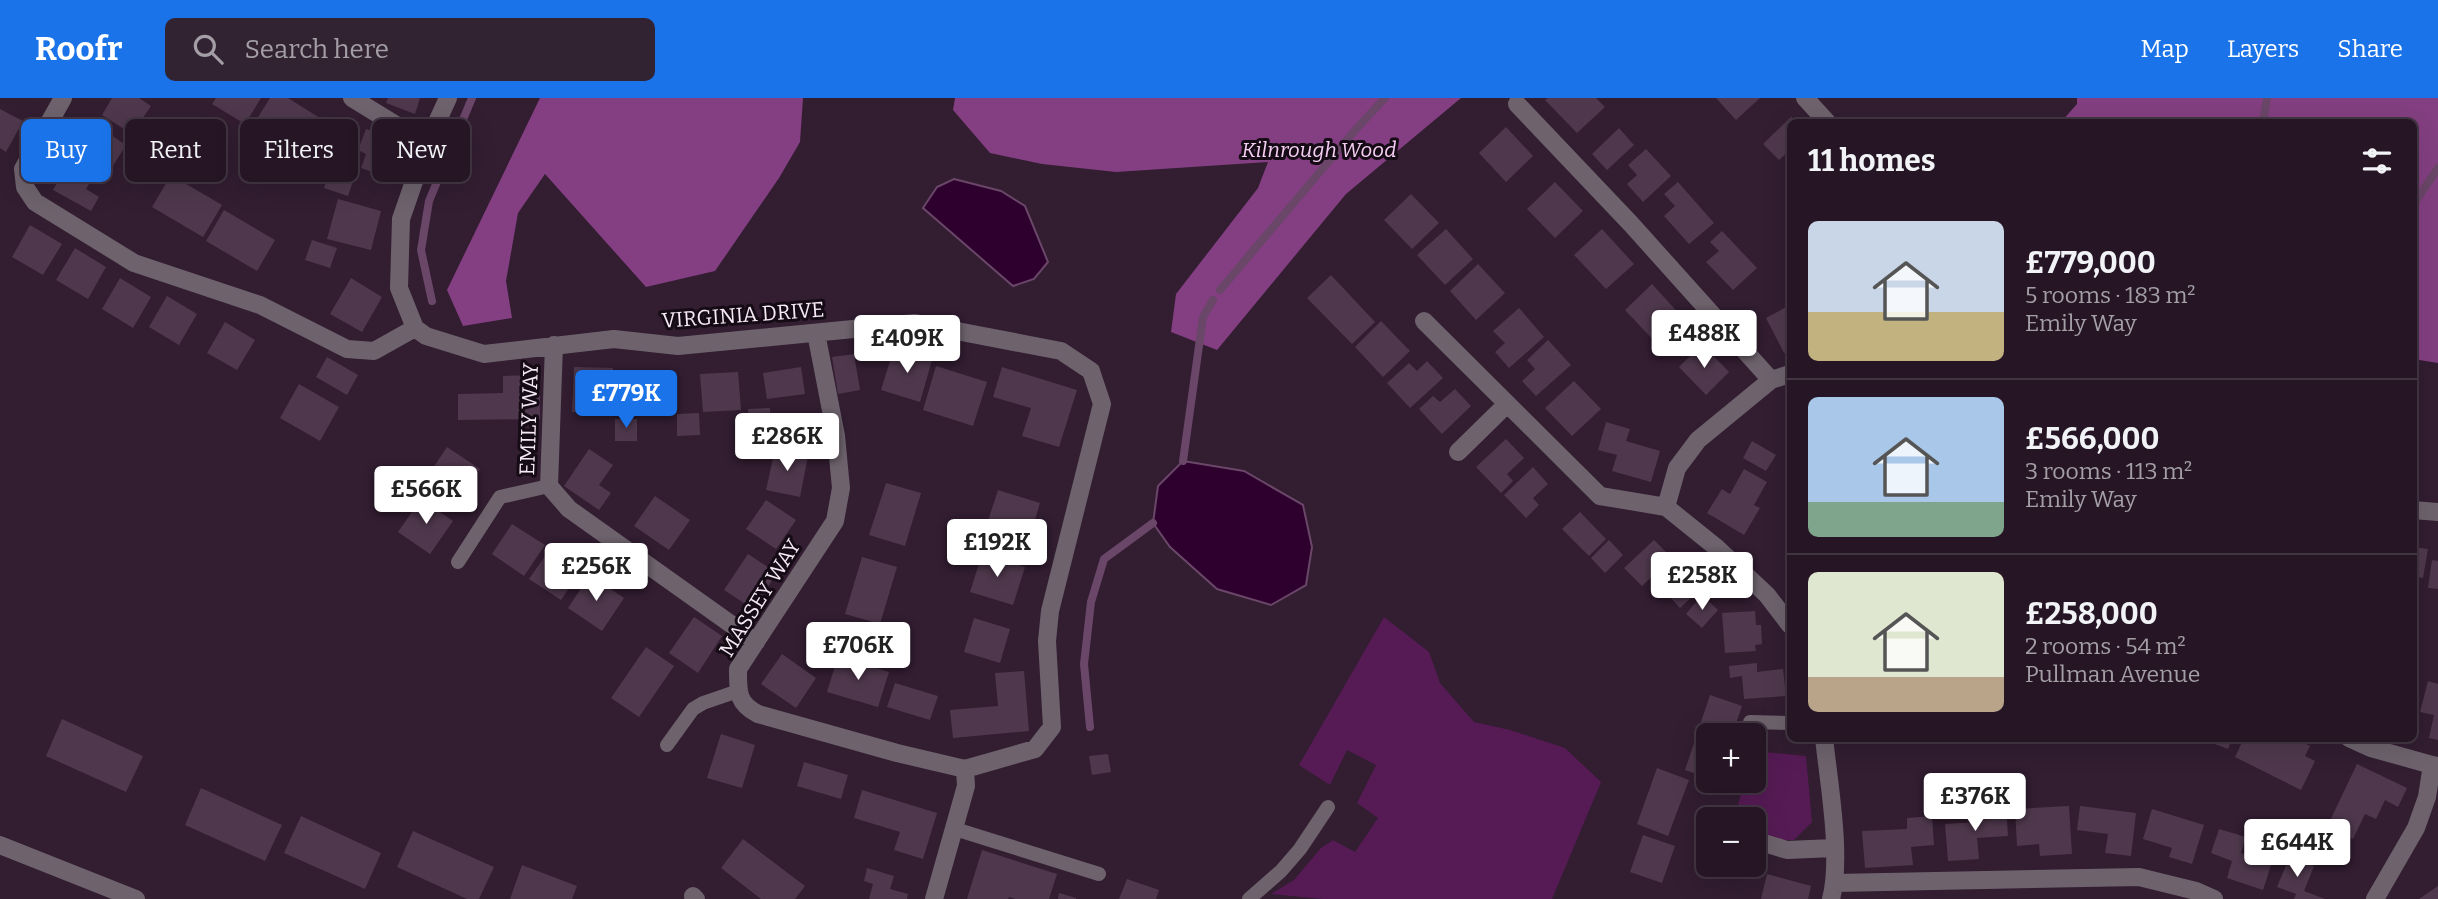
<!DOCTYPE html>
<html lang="en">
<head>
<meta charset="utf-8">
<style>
	body { margin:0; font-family:Bitter,serif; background:#322332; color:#f1f3f6; height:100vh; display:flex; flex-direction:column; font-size:26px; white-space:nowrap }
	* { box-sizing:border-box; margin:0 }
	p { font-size:23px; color:#a49fa7 }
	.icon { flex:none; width:38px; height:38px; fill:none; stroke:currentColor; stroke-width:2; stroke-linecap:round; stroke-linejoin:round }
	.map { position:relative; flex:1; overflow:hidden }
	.panel { position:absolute; left:1787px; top:21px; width:630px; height:623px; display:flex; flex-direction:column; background:#261625; border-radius:10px; box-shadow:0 7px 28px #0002,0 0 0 2px #423542 }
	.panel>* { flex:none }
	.top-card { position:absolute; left:21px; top:21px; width:665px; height:63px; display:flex; gap:14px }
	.tools { position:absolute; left:1696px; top:625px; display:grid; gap:14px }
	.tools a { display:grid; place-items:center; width:70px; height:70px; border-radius:10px; background:#261625; box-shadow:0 7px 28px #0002,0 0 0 2px #423542; font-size:35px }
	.price { position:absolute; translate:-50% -60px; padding:0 16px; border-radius:7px; background:#fff; color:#222; font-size:23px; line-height:46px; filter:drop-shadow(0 2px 4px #0008) }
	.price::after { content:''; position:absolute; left:50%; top:42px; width:21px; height:16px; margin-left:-10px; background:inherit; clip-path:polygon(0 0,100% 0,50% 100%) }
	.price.active { background:#1a73e8; color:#fff }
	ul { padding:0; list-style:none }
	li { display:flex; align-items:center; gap:21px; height:175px; padding:0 21px }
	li+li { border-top:2px solid #423542 }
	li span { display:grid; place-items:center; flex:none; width:196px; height:140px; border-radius:10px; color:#555 }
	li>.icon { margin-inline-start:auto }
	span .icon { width:84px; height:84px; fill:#fffc; stroke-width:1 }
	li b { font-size:30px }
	h2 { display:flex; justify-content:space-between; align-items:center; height:84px; padding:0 21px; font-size:30px }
	.pill { padding:0 24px; border-radius:10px; background:#261625; box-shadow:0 7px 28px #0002,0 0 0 2px #423542; font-size:24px; line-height:63px }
	.pill.active { background:#1a73e8; color:#fff }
	header { display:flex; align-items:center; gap:42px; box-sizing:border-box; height:98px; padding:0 35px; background:#1a73e8; color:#fff }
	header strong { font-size:33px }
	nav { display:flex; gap:38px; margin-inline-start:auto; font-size:24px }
	.search { width:490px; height:63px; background:#322332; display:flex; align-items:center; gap:18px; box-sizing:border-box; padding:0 24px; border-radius:10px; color:#a49fa7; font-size:26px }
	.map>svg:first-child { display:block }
</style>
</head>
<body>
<header>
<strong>Roofr</strong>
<div class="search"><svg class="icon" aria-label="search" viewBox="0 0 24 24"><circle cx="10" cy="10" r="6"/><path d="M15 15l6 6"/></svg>Search here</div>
<nav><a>Map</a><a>Layers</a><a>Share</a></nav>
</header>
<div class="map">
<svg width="2438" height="801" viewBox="0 0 2438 801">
	<rect width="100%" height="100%" fill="#321d31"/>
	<path fill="#561b55" d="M1384,519L1429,554L1440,585L1474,624L1510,632L1565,650L1601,684L1552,801H1323L1271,796L1294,782L1321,750L1333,742L1355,754L1378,720L1357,705L1376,667L1347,652L1330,687L1299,667Z
		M1754,653L1806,658L1812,724L1794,742H1774L1754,735V721H1734L1743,689L1732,685L1733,683L1754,682Z"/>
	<path fill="#833f81" d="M540,0H803L800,44L779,80L715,173L646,189L545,76L518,115L506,183L512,220L463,228L447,192Z
		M955,0H1461L1346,96L1217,252L1171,234L1176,196L1258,90L1268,64L1116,74L1042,66L990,55L953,12Z
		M2077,0H2438V265L2413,261V24H2061L2077,6Z"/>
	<path fill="#2e002d" stroke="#6a4669" stroke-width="2" d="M954,81L1001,93L1025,108L1048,164L1034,181L1013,188L923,110L937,89Z
		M1183,363L1244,373L1303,407L1312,449L1306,487L1271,507L1217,491L1170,449L1153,425L1158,388Z"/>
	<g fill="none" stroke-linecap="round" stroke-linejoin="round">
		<path stroke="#6a4669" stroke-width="8" d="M2263,24L2267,0
			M2413,107L2438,70
			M1220,192L1357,30L1385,0
			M432,203L421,152L429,103L472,0
			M1183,363L1203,219L1213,202
			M1090,629L1084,566L1091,504L1104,461L1153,425"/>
	</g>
	<path fill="#4f384d" d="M112,0H139L151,8L132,36L102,17Z
		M216,0H261L245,26L212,6Z
		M270,0H288L323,22L301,58L252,29Z
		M388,0H420L415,16L386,5Z
		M1548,0H1596L1605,9L1577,35L1545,2Z
		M1716,0H1760L1736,22Z
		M0,11L23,23L6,54L0,50Z
		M1791,19L1797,24H1790V52L1779,62L1763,46Z
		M93,25L126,47L111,71L82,52L90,40L86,37Z
		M1506,29L1533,58L1506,84L1479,55Z
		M1619,30L1634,47L1607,72L1592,56Z
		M366,31L397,42L384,78L361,70L366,56L358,52Z
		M1646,51L1671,78L1643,104L1627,86L1637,77L1628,67Z
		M70,62L95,76L86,91L99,99L91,113L53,92Z
		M330,69L355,77L348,98L324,90Z
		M171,77L222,107L203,139L152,109Z
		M1555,84L1583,113L1555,140L1527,111Z
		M1678,84L1714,125L1689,146L1664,118L1675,108L1664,96Z
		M1411,96L1439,125L1412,151L1384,122Z
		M338,101L381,113L371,152L327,141Z
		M224,112L275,142L257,173L206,143Z
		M30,127L62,146L43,177L12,159Z
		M1446,131L1473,161L1445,187L1417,157Z
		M1602,131L1634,166L1606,191L1574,157Z
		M1722,133L1757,170L1733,192L1706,164L1719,153L1710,144Z
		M312,142L337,150L330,170L305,162Z
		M75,150L106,169L88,201L56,182Z
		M1478,166L1505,195L1476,222L1450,193Z
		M1331,177L1375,224L1352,246L1307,200Z
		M120,180L151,199L133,230L102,211Z
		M351,180L382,199L362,234L330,216Z
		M1652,186L1684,221L1657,246L1625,212Z
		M167,198L197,216L179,247L149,229Z
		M1790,207V252L1784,255L1766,220Z
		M1519,210L1544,239L1509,270L1495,254L1505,245L1493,233Z
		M1381,223L1410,253L1383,279L1355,249Z
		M225,224L255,242L237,272L207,255Z
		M1548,242L1571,267L1536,298L1522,283L1535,271L1527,262Z
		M1702,246L1729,274L1706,297L1679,269Z
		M894,250L932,262L920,304L881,292Z
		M854,256L860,292L838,296L832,259Z
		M327,259L358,277L347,297L316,279Z
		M1427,263L1443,280L1410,310L1387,285L1409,265L1417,273Z
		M936,268L987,284L973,328L923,312Z
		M574,269L613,270L612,300L592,299L591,315L572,314Z
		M801,269L805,296L767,301L763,275Z
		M1002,269L1077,292L1059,349L1022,338L1031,310L993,299Z
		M738,274L741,312L703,314L700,276Z
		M640,276L676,278L674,316L638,314Z
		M540,277V321L458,322V296L503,295V278Z
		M1574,283L1601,311L1572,338L1545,310Z
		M299,286L339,309L320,343L280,320Z
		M1455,291L1471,308L1442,336L1419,311L1433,298L1440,304Z
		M770,310L771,332L749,333L748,311Z
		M699,315L700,337L677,338V316Z
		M615,321H637V343H615Z
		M1606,324L1630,331L1626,343L1660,353L1651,384L1612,373L1617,357L1598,352Z
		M1506,341L1524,360L1507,376L1513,383L1501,395L1476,369Z
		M1752,343L1776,357L1766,373L1743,360Z
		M447,349L480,371L458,403L425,382Z
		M589,351L613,367L599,387L611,395L599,412L564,388Z
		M775,351L808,358L800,399L766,392Z
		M1533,369L1548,386L1533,400L1539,407L1526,420L1504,397Z
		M1744,371L1767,384L1754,407L1760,410L1744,437L1707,415L1722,391L1730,396Z
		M886,385L921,395L905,448L869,437Z
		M998,392L1040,405L1029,442L986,429Z
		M655,398L690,422L669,452L634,428Z
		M421,401L453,423L430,456L398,434Z
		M766,402L796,422L776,451L746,431Z
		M1580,414L1606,441L1589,458L1562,431Z
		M512,426L545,447L524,478L492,456Z
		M1609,442L1623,457L1605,475L1591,460Z
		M1654,442L1672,460L1642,488L1624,470Z
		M2413,449L2428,451L2423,480L2413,478Z
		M550,451L581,472L561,502L529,481Z
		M748,456L777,475L753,511L724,492Z
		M982,456L1025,469L1013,507L970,494Z
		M862,459L897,469L880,526L845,516Z
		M2432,462L2438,463V491L2428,490Z
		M1690,466L1708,484L1680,510L1657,485L1671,471L1678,477Z
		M590,477L624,500L602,533L568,510Z
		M1702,497L1718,512L1702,530L1686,516Z
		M1755,513L1756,527H1761L1762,546L1755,547L1756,553L1725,555L1722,515Z
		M694,519L722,538L698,575L669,555Z
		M974,520L1010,531L1000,565L964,554Z
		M646,549L674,568L639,619L611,600Z
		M782,556L816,580L796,610L761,586Z
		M838,558L889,574L878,609L827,594Z
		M1757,565V574L1783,571L1786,598L1744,601L1742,578L1730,580L1729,568Z
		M1024,573L1029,633L953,640L950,612L998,608L995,575Z
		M2428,583L2438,586V642L2429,640L2434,617L2420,614Z
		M895,585L938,598L930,622L887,609Z
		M2413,585L2419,587L2413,601Z
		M1710,597L1742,608L1732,637H1708V680L1685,672Z
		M62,621L143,658L126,694L46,658Z
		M721,636L755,647L742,690L707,680Z
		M2199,640H2232L2228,651Z
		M2244,640H2294L2310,648L2305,658L2315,663L2301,692L2235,659Z
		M1108,656L1111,674L1092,677L1089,658Z
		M804,664L848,677L841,701L797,688Z
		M2357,666L2407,690L2398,709L2385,702L2376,721L2365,716L2353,741L2327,729Z
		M1657,670L1689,682L1668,738L1637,726Z
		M201,690L282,727L265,763L185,727Z
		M862,692L937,715L923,761L894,752L900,734L854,720Z
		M2006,707L2008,738L1977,740L1979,761L1948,763L1945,726L1979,724L1978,709Z
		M2069,708L2072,756L2040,758L2039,746L2017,748L2015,711Z
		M2080,708L2136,715L2131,758L2105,755L2108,736L2077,732Z
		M2152,711L2204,727L2192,766L2169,759L2172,750L2143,741Z
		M301,718L381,755L365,791L284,755Z
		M1932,718L1934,747L1911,749L1913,767L1865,770L1862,733L1907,731V720Z
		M2219,731L2246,739L2241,755L2272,764L2263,792L2227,780L2232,763L2211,755Z
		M413,733L494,769L479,801H467L397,769Z
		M1643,737L1675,748L1662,785L1630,774Z
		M743,741L805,788L795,801H761L721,770Z
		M982,752L1057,776L1049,801H1016L1009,799L1008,801H967Z
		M2290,758L2314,768L2304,793L2325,801H2294L2296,796L2277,789Z
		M522,767L577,788L572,801H510Z
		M867,770L894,778L890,791L908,796L907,801H869L873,786L864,783Z
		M1767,776L1811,788L1808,801H1761Z
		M1127,781L1159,792L1156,801H1119Z
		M2438,788V801H2419Z
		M1059,795L1076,800V801H1058Z"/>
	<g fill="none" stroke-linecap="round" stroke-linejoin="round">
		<path stroke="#6e636d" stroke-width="14" d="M458,464L500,399L549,388
			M1750,624L1790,625
			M667,647L693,611L703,605L738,593
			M955,731L1099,776
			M1249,801L1281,773L1300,751L1328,709"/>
		<path stroke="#6e636d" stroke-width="18" d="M63,0L23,71L25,89L35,104L134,165L260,207L347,251L374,253L415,230
			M352,0L427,46
			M448,0L427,46L401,121L399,190L415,230L426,238L484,256L614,241L678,248L915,225L1061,253L1091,273L1102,306L1050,513L1047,543L1052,629L1035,651L965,671
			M1805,0L1827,24
			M1517,6L1631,126L1771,282
			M1424,223L1600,398L1666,409L1717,450L1767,497L1790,527
			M816,235L836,338L841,390L835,423L738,571C738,594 737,605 758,616L897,655L965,671
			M554,247L549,388L569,411L756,544
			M1458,354L1507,306
			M1666,409L1677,370L1698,342L1771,282L1790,276
			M2413,412L2438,414
			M1824,640C1829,686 1842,759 1831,801
			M2349,640L2371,650L2432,667
			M1754,742L1787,752L1834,750
			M0,747L136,801
			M1835,785L2139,779L2196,793L2214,801
			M693,798L696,801
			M934,801L966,688L965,671
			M2375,801L2416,730L2427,699L2432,667L2438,668"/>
	</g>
	<g text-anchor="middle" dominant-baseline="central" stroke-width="6" stroke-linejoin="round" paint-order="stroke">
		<g font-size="21" font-style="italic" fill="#f5cef2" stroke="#140b14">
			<text x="1319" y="52">Kilnrough Wood</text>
		</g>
		<g font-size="21" fill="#f7e9f6" stroke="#140b14">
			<text transform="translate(743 217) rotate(-4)">VIRGINIA DRIVE</text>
			<text transform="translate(529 321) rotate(-88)">EMILY WAY</text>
			<text transform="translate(760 500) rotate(-58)">MASSEY WAY</text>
		</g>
	</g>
</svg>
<div class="tools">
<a>+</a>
<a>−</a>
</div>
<b class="price" style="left:1704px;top:272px">£488K</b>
<b class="price" style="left:907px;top:277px">£409K</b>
<b class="price active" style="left:626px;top:332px">£779K</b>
<b class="price" style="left:787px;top:375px">£286K</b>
<b class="price" style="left:426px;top:428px">£566K</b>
<b class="price" style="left:997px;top:481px">£192K</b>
<b class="price" style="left:596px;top:505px">£256K</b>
<b class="price" style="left:1702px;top:514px">£258K</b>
<b class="price" style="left:858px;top:584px">£706K</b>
<b class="price" style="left:1975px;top:735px">£376K</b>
<b class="price" style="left:2297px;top:781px">£644K</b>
<div class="top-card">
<a class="pill active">Buy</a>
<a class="pill">Rent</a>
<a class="pill">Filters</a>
<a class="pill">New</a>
</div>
<section class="panel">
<h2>11 homes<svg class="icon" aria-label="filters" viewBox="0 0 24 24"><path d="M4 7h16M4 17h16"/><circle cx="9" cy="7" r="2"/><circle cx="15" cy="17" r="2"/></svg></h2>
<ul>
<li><span style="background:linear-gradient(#c9d6e8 65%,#c2b280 0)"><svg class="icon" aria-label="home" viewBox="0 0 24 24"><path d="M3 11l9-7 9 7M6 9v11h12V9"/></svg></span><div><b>£779,000</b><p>5 rooms · 183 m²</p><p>Emily Way</p></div></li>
<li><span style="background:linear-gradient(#a9c7e8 75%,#7fa58c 0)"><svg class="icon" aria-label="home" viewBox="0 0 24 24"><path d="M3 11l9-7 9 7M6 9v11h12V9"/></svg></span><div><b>£566,000</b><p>3 rooms · 113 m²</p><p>Emily Way</p></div></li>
<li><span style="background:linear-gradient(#dfe7d0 75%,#b9a48a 0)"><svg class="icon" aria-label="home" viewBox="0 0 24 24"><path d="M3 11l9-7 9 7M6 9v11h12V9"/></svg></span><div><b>£258,000</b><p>2 rooms · 54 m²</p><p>Pullman Avenue</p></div></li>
</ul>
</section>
</div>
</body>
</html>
